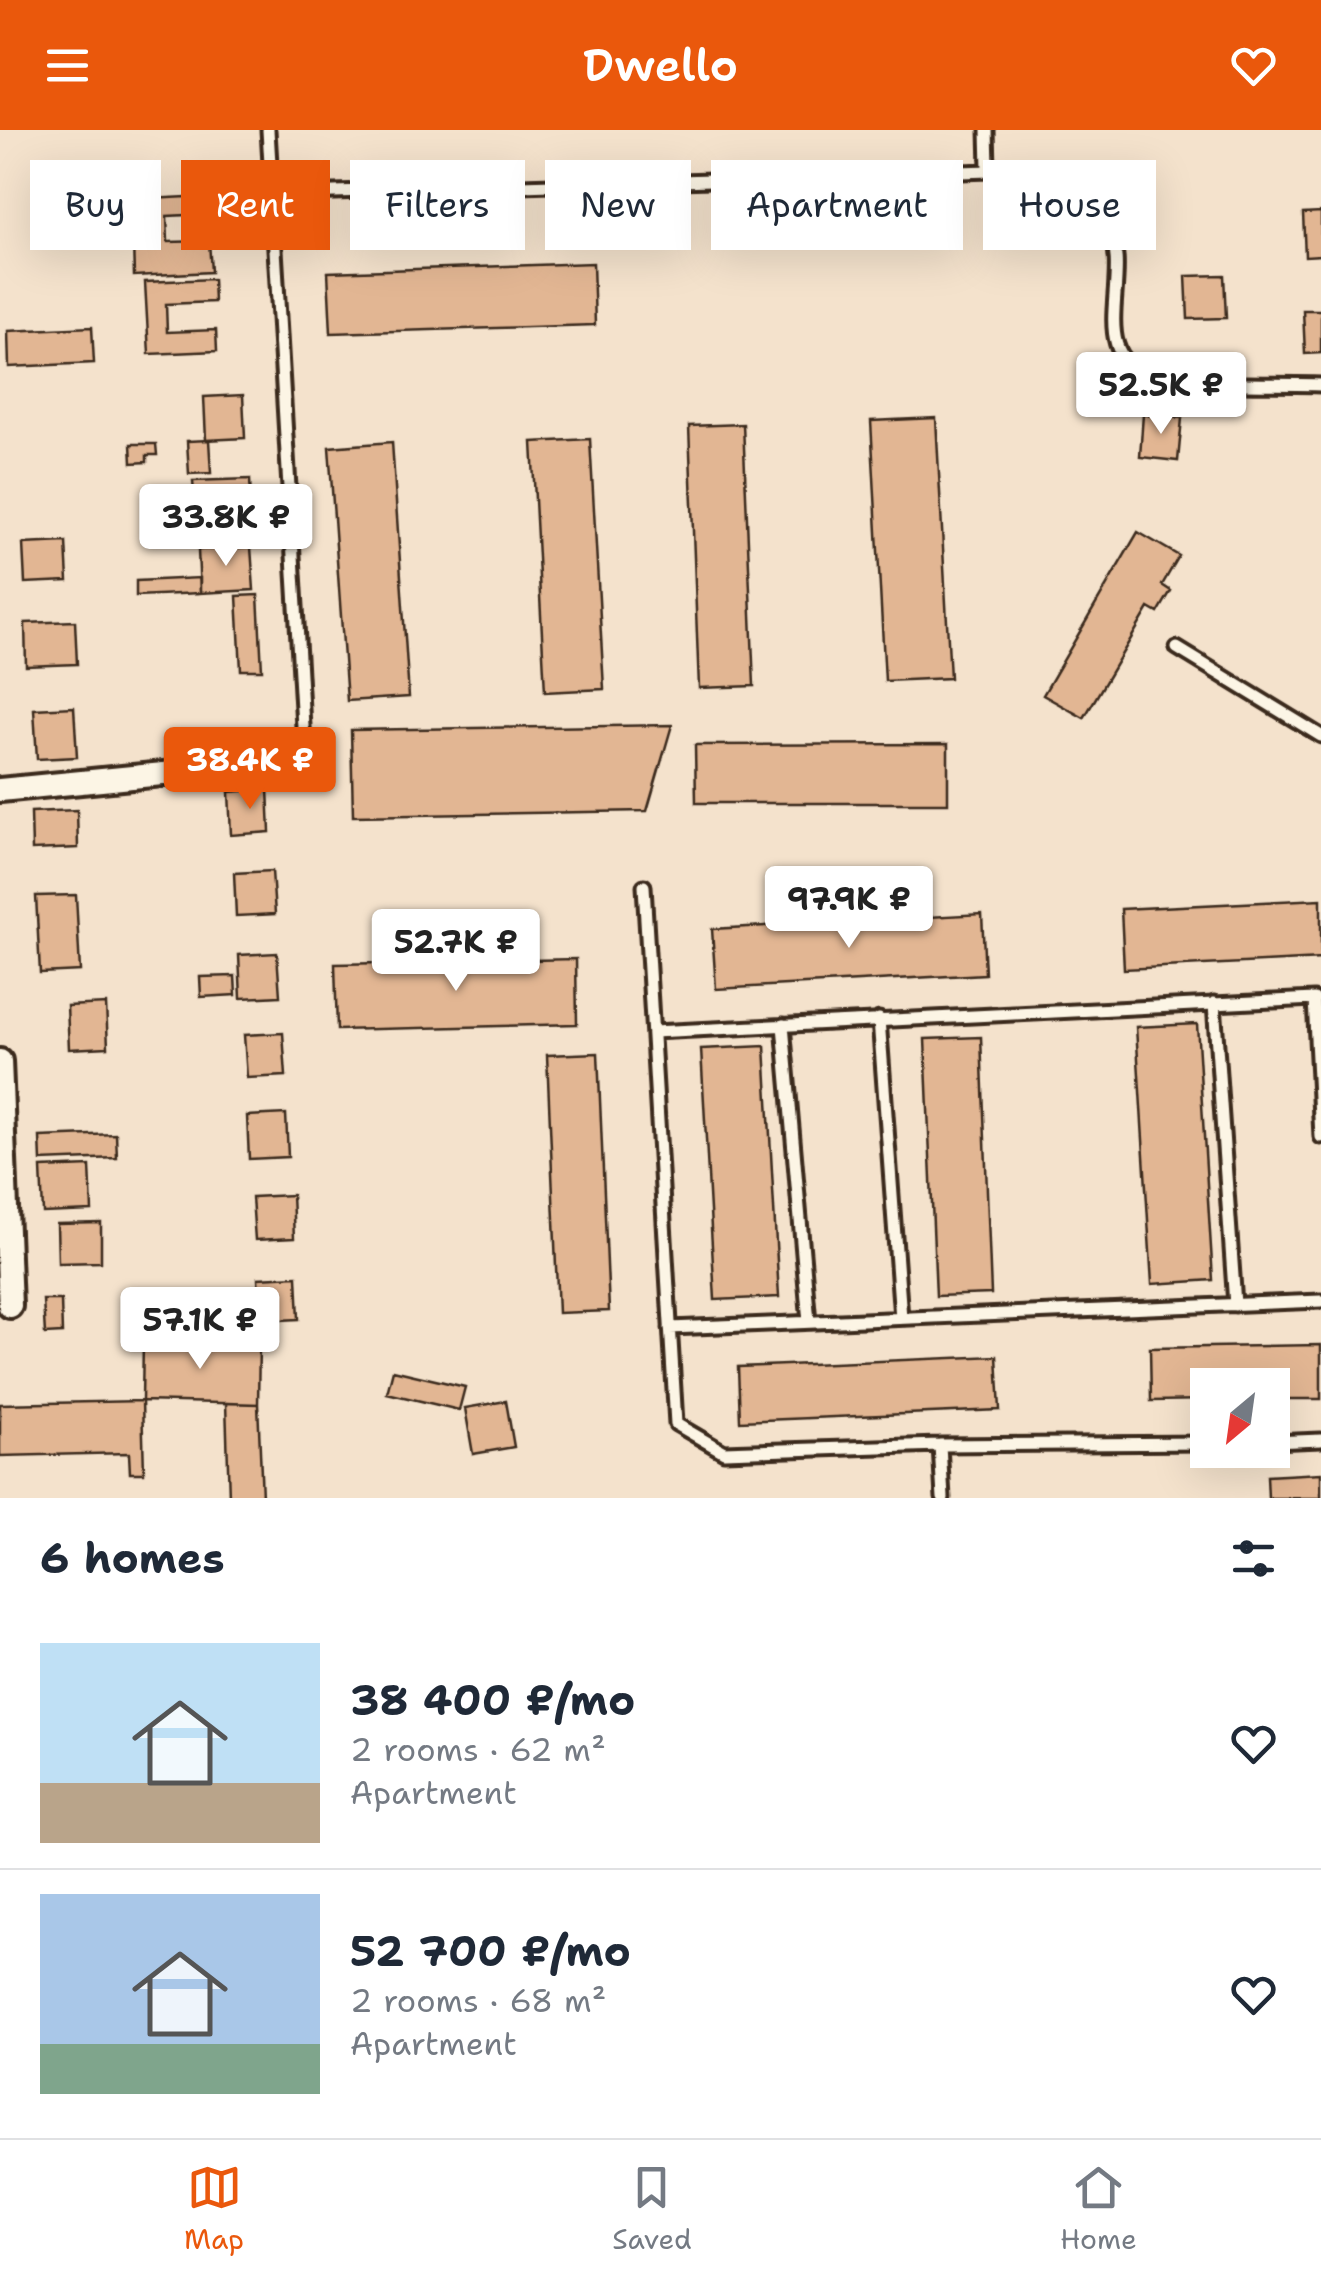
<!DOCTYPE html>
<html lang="en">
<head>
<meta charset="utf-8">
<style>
	body { margin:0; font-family:"Shantell Sans",sans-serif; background:#f6f6f7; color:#1f2937; height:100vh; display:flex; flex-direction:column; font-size:38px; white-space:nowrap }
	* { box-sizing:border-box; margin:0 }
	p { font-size:32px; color:#747a83 }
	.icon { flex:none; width:55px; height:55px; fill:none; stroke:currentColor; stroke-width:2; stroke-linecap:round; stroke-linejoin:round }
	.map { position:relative; height:1368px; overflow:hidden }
	.panel { display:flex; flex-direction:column; background:#fff; flex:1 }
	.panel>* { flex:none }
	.banner { position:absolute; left:30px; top:30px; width:1262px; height:90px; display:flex; gap:20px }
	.needle { width:65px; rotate:209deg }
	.buttons { position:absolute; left:1190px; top:1238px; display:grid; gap:20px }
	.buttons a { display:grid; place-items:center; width:100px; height:100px; border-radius:0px; background:#fff; box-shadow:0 10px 40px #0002; font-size:50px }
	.price { position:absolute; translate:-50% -85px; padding:0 22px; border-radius:10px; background:#fff; color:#222; font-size:32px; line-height:65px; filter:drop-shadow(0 2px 5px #0008) }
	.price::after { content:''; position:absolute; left:50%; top:60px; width:30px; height:22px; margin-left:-15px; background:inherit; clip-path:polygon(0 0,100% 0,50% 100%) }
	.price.on { background:#ea580c; color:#fff }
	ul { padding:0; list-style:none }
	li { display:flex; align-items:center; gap:30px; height:250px; padding:0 40px }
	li+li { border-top:2px solid #e0e1e3 }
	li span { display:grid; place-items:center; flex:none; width:280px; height:200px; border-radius:0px; color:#555 }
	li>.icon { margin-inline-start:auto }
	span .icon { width:120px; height:120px; fill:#fffc; stroke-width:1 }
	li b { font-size:42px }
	h2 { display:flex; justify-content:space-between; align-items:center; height:120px; padding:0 40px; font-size:42px }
	.chip { padding:0 35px; border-radius:0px; background:#fff; box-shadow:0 10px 40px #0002; font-size:35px; line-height:90px }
	.chip.on { background:#ea580c; color:#fff }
	header { display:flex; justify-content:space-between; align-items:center; height:130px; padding:0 40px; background:#ea580c; color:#fff; font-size:45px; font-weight:600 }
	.tabs { display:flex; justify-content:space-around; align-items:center; height:140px; border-top:2px solid #e0e1e3; background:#fff; font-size:28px; color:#747a83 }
	.tabs a { display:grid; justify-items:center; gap:5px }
	.tabs .on { color:#ea580c }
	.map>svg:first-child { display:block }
</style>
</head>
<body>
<header><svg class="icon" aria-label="menu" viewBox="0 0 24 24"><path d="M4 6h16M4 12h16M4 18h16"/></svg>Dwello<svg class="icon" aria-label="heart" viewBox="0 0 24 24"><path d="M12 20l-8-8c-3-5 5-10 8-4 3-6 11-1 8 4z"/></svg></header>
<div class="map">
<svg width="1321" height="1368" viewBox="0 0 1321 1368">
	<rect width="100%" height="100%" fill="#f4e2cc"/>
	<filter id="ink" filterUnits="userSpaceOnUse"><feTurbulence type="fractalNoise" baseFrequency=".01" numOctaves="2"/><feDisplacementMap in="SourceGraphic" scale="20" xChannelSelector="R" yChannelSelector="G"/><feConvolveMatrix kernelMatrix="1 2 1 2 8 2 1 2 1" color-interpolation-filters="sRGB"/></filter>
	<g filter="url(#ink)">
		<path fill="#e2b693" stroke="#3b2a1e" stroke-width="2.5" d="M207,66L208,84L167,86L168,112L209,111L211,142L134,146L133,111L151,110L149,69Z
			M1321,82V125L1305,126L1303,83Z
			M593,133L595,195L331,203L328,142Z
			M1224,145L1226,188L1188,189L1186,146Z
			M213,149L214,172L166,174L167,202L216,200L217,221L149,224L145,152Z
			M1303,180H1321V223L1305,224Z
			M92,197L94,233L9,237L8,201Z
			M243,265L245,308L206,310L204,267Z
			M1143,284L1182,288L1178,331L1140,327Z
			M936,288L950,548L885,551L871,291Z
			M743,294L754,556L699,558L689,296Z
			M590,309L604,559L545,562L532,312Z
			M209,310L211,343L189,344L187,311Z
			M392,312L409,567L347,571L329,317Z
			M131,314H156L157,325H147V332L132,333Z
			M250,349L252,392L214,393L213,375L195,376L193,351Z
			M1138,402L1179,426L1162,455L1171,461L1158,483L1149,478L1084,588L1043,565Z
			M234,411V418L251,417L254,460L200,463L198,420L215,419V412Z
			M66,412L68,451L25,453L23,414Z
			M200,448V463L136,466V451Z
			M258,465L262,540H241L237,466Z
			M75,491L77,534L26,536L25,493Z
			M74,577L77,627L37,629L34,579Z
			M672,595L647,681L353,686L351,600Z
			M948,614V673H696L695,615Z
			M268,659L270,702L231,705L229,662Z
			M77,680L78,718L32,720L31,682Z
			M272,741L275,784L236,786L234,743Z
			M76,765L80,841L40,843L36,766Z
			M1321,769V829L1124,839L1121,779Z
			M982,784L985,844L716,859L712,799Z
			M277,823L280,866L241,868L239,825Z
			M576,829L577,894L337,900L335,834Z
			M235,846L236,865L201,867L200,847Z
			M106,874L108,917L69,919L67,876Z
			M1197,894L1213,1150L1152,1154L1136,897Z
			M283,903L286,946L247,948L244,905Z
			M981,907L991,1164L936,1166L925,909Z
			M765,916L779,1167L715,1170L701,919Z
			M598,923L609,1181L558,1183L547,925Z
			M286,984L288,1027L249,1029L247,986Z
			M116,1004L117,1028L41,1031L40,1007Z
			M90,1036L92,1081L43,1083L41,1038Z
			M292,1065L294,1108L255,1110L252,1067Z
			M101,1093V1132L58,1133L57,1094Z
			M297,1146L299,1189L260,1191L258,1148Z
			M43,1170H61L62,1203L45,1204Z
			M143,1210L259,1213L258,1274L142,1271Z
			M1321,1215V1269H1272V1255H1208V1270L1151,1271L1150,1218Z
			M997,1226L1000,1280L740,1291L738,1237Z
			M393,1240L465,1257L459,1280L387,1263Z
			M142,1271L144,1343H130L129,1323L0,1326V1274Z
			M506,1271L514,1317L473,1324L465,1278Z
			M226,1273L258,1274L262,1368H229Z
			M1321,1343V1368H1268L1267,1346Z"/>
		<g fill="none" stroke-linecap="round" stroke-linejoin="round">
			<defs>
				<path id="service" d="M268,0L305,630
					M987,0L988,38
					M272,64L1021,40C1053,49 1090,67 1108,98C1135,145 1082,226 1152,246C1191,257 1277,253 1321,255
					M1177,518L1321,606
					M644,756L676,1294L724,1322L940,1315L1208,1313
					M1214,873L1235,1175
					M879,889L901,1188
					M783,895L809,1192
					M653,902L1314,869L1321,1007
					M670,1198L1321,1171
					M1272,1312L1321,1310
					M940,1315L943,1368"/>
				<path id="minor" d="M0,660L305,630
					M0,931L10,1176"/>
			</defs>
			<use href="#service" stroke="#3b2a1e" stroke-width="19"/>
			<use href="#minor" stroke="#3b2a1e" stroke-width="30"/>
			<use href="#service" stroke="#fcf5e5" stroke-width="11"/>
			<use href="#minor" stroke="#fcf5e5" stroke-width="22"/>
		</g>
	</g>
</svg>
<div class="buttons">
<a><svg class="needle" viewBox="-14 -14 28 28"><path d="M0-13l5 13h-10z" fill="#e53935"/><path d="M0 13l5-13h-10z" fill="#747a83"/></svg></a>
</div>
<b class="price" style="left:1161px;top:307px">52.5K ₽</b>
<b class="price" style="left:226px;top:439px">33.8K ₽</b>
<b class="price on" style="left:250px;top:682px">38.4K ₽</b>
<b class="price" style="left:849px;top:821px">97.9K ₽</b>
<b class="price" style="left:456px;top:864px">52.7K ₽</b>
<b class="price" style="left:200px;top:1242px">57.1K ₽</b>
<div class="banner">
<a class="chip">Buy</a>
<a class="chip on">Rent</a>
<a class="chip">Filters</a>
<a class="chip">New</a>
<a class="chip">Apartment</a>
<a class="chip">House</a>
</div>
</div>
<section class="panel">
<h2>6 homes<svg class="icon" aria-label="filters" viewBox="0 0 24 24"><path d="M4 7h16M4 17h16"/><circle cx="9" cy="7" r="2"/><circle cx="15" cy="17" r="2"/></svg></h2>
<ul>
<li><span style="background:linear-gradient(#bfe0f5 70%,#b9a48a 0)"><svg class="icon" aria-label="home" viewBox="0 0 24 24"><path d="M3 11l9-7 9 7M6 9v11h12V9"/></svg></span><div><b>38 400 ₽/mo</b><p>2 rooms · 62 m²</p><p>Apartment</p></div><svg class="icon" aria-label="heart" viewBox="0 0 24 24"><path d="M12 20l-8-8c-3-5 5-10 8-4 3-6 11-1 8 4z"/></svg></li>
<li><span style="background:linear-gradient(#a9c7e8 75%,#7fa58c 0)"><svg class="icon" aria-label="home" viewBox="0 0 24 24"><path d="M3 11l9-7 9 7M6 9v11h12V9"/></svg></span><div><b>52 700 ₽/mo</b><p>2 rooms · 68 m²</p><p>Apartment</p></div><svg class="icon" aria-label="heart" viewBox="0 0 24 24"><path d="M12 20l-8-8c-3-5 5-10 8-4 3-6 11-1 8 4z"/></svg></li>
</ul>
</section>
<nav class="tabs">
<a class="on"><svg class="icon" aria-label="map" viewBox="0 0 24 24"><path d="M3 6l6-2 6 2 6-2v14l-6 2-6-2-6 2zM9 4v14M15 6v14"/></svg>Map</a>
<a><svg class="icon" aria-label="saved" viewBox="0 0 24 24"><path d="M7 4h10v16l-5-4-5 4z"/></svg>Saved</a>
<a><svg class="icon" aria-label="home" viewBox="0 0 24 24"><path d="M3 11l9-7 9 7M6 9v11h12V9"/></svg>Home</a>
</nav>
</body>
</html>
